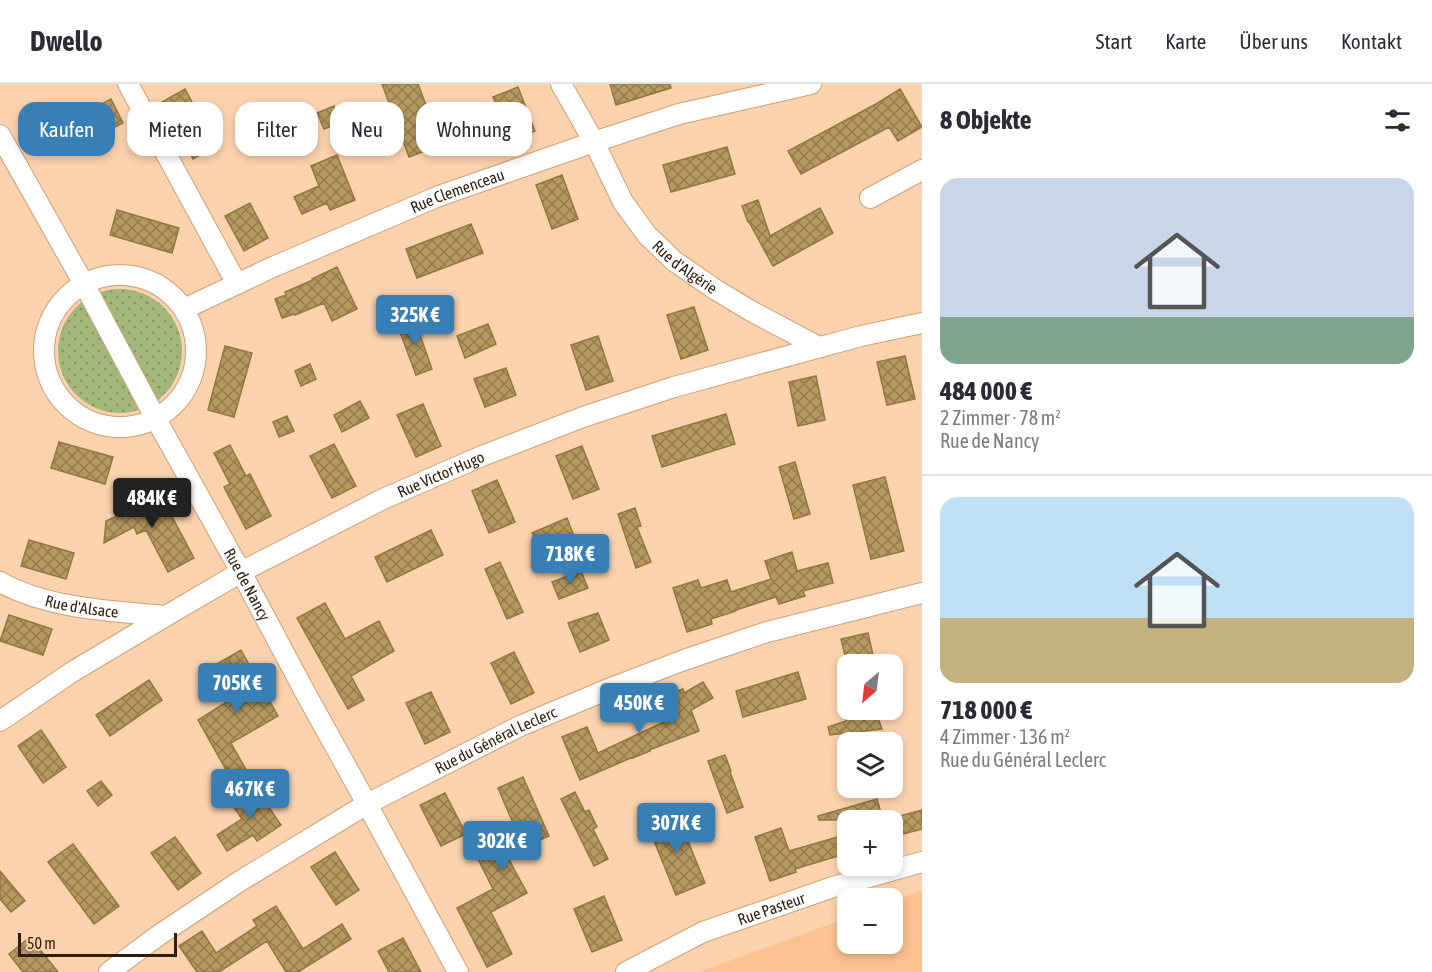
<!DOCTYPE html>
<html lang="de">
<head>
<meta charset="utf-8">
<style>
	body { margin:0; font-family:"Asap Condensed",sans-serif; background:#f7f7f7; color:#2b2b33; height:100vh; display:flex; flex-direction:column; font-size:22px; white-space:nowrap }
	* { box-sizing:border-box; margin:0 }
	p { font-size:20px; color:#7c7c81 }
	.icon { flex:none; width:33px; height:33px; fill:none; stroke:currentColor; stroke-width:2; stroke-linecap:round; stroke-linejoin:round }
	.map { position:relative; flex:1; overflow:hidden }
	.details { display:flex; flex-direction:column; background:#fff; width:510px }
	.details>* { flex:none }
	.banner { position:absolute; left:18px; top:18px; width:570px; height:54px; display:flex; gap:12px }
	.needle { width:39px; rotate:208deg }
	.fabs { position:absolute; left:837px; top:570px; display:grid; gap:12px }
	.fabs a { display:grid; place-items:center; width:66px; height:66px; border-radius:12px; background:#fff; box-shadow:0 3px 9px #0003; font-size:30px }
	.scale { position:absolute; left:18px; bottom:15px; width:159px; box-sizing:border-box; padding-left:6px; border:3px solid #301e0b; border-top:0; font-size:16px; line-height:21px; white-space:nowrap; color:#301e0b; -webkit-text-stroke:4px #fbd2ae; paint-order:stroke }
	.price { position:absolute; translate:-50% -51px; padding:0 14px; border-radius:6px; background:#377fb4; color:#fff; font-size:20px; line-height:39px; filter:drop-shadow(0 2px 3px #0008) }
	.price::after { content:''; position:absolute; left:50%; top:36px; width:18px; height:14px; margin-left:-9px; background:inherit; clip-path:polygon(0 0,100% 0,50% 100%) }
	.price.selected { background:#222; color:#fff }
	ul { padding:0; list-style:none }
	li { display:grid; align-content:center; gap:12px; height:318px; padding:0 18px }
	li+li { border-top:2px solid #e1e1e2 }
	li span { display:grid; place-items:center; height:186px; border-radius:18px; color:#555 }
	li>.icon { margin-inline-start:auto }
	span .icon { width:108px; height:108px; fill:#fffc; stroke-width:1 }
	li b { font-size:26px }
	h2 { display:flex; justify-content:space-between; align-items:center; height:72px; padding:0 18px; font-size:26px }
	.tag { padding:0 21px; border-radius:18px; background:#fff; box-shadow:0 3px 9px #0003; font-size:21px; line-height:54px }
	.tag.selected { background:#377fb4; color:#fff }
	header { display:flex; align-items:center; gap:36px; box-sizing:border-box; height:84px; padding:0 30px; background:#fff; border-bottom:2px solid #e1e1e2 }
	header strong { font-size:28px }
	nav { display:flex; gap:33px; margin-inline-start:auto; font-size:21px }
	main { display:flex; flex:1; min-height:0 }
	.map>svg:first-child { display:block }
</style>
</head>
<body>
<header>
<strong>Dwello</strong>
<nav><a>Start</a><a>Karte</a><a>Über uns</a><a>Kontakt</a></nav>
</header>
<main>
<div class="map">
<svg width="922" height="888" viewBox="0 0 922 888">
	<defs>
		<pattern id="park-dots" width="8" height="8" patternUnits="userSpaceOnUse" patternTransform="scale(1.5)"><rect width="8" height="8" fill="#a3b77b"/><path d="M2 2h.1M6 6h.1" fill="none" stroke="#859463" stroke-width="1.8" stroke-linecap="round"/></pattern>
		<pattern id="building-cross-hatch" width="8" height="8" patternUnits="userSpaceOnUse" patternTransform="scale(1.5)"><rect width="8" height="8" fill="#b5985e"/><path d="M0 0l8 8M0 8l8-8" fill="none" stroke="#947b4c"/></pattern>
	</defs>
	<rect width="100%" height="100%" fill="#fbd2ae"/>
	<path fill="#fbc28f" d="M922,806V888H699L847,834L848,860H892L893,817Z"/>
	<path fill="url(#park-dots)" d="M58 267a62 62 0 1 1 124 0a62 62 0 1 1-124 0Z"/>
	<path fill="url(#building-cross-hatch)" stroke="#94773e" stroke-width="1.5" d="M382,0H418L441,61L409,73Z
		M610,0H670L671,4L616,21Z
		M518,3L535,47L510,57L493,13Z
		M185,5L216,62L193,75L162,18Z
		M900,5L922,43L898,57L889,43L801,90L788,67L876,20Z
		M111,15L123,39L88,57L76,33Z
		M334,22L340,39L324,45L317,29Z
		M727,63L735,90L671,108L663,81Z
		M337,71L355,116L330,126L327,119L302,130L294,113L319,102L311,82Z
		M562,91L578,135L552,145L536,101Z
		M758,116L770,152L820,124L833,149L773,182L749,138H748L742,122Z
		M250,119L268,154L244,167L225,132Z
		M117,126L179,144L172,169L110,151Z
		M471,140L483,169L417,194L406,165Z
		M337,183L357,225L332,237L324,219L295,231L294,230L282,234L275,215L286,211L285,208L313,196L312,195Z
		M694,223L708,266L681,275L667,231Z
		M414,234L432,285L416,291L397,240Z
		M488,240L496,260L465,274L457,252Z
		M598,252L613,297L586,306L571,261Z
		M225,262L252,269L234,333L208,326Z
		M905,272L915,315L887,321L877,278Z
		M310,280L316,295L301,302L295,287Z
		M506,284L516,311L485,323L474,295Z
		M816,292L825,336L798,342L789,298Z
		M360,317L369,334L342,348L334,331Z
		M423,320L441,362L416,373L397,331Z
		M726,330L735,360L662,383L652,352Z
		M287,332L294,347L279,353L273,338Z
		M59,358L113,373L105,400L51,384Z
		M334,360L356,402L332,414L310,372Z
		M230,361L246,392L250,390L271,432L246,445L224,403L230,400L214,369Z
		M582,362L599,405L573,415L556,372Z
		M795,378L810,430L794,435L779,383Z
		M885,393L904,467L871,475L853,401Z
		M497,396L515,438L489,449L472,407Z
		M160,410L194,474L168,488L146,446L137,450L134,443L104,459L106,437L123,429L119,421L134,413L139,421Z
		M635,424L641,442L637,443L651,478L636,484L618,430Z
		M567,434L574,452L539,466L532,449Z
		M431,446L443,471L387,498L375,473Z
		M29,456L74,469L66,495L21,482Z
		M792,468L797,487L828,479L833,499L803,507L805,512L779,520L776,513L736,526V527L711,535L712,540L687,548L673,504L698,496L701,504L727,496L731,508L771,495L765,477Z
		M500,478L523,528L507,535L485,485Z
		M581,487L588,504L559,515L552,498Z
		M325,519L345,555L379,537L394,567L351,592L364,616L348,625L297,534Z
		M598,529L609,556L580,568L568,539Z
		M9,531L52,545L43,571L0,557Z
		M868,549L875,580H847L841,555Z
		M241,566L278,632L231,659L253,698L240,705L227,683L225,684L198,636L233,614L215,581Z
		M514,568L534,609L511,620L491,579Z
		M798,588L806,615L743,633L736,607Z
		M149,596L162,616L110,652L96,631Z
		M703,598L713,614L691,626L699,647L649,666L650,667L633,674V673L580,696L562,653L587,643L598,669L666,637L657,614L683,605L684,609Z
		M431,608L450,648L425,660L406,619Z
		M876,627L882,645L830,651L828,643L846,637L844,633L860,628L861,632Z
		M41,646L66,683L43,699L18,662Z
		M725,671L731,687L730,688L743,723L727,729L708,677Z
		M523,693L549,752L506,770L527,809L491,828L512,870L487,883L457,824L493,805L474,767L516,746L498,704Z
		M101,697L112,711L98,722L87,707Z
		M255,703L281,741L257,757L253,751L227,767L217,751L242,735L231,719Z
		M575,708L585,728L589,726L597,743L593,745L608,775L594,782L561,715Z
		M445,709L466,750L441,762L420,721Z
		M877,715L883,736H819L818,732Z
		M922,726V745L892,753V734Z
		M677,730L705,799L676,811L648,742Z
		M781,744L789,767L848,750V769L795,785L796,788L770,797L755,753Z
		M175,753L201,789L178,806L151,769Z
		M73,760L119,822L94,840L48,778Z
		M335,768L359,806L336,821L311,783Z
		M0,787L25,817L11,828L0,815Z
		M604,812L622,856L592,868L574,825Z
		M276,822L303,865L342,840L351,855L298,888H286L267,857L219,888H197L179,862L202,847L216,869L257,842L253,836Z
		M30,853L58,888H23L9,870Z
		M403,854L421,888H389L378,867Z"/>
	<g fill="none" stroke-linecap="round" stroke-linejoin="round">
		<defs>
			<g id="street">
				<path d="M128,0L237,200"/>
				<path id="s1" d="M561,0L594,58L623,118L647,151L674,177L716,206L751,227L819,263"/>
				<path id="s2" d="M0,51L84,200L156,335L241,488L306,610L367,720L458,888"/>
				<path d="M870,114L922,86"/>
				<circle cx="120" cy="267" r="76"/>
				<path id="s3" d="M184,225L275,182L439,112L594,58L679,30L811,0"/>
				<path id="s4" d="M0,498C48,525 112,527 166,532"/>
				<path id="s5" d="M0,637L72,588L166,532L241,488L383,415L482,372L583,333L674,303L861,252L922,239"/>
				<path id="s6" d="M109,888L159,851L240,797L367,720L520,642L611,604L684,576L767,548L922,509"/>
				<path id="s7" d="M626,888L703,848L833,803L922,778"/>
			</g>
		</defs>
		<use href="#street" stroke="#cf9e71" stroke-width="22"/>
		<use href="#street" stroke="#fff" stroke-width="20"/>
	</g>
	<g text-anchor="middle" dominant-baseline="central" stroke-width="6" stroke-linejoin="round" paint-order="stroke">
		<g font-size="16" fill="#301e0b" stroke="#fbd2ae">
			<text stroke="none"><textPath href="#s3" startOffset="298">Rue Clemenceau</textPath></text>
			<text stroke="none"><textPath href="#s1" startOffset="224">Rue d'Algérie</textPath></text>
			<text stroke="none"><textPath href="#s5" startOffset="506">Rue Victor Hugo</textPath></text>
			<text stroke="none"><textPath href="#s2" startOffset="513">Rue de Nancy</textPath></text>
			<text stroke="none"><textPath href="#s4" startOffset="86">Rue d'Alsace</textPath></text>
			<text stroke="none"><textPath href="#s6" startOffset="452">Rue du Général Leclerc</textPath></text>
			<text stroke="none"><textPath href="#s7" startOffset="159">Rue Pasteur</textPath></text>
		</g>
	</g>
</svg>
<div class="fabs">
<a><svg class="needle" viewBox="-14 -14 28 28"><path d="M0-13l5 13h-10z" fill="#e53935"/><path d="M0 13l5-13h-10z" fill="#7c7c81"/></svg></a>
<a><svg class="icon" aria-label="layers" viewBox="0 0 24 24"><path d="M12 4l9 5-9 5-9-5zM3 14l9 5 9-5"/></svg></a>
<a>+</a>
<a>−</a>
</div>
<div class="scale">50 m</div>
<b class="price" style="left:415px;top:262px">325K €</b>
<b class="price selected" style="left:152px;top:445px">484K €</b>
<b class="price" style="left:570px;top:501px">718K €</b>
<b class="price" style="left:237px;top:630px">705K €</b>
<b class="price" style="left:639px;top:650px">450K €</b>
<b class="price" style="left:250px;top:736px">467K €</b>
<b class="price" style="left:676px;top:770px">307K €</b>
<b class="price" style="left:502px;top:788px">302K €</b>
<div class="banner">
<a class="tag selected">Kaufen</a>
<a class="tag">Mieten</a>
<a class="tag">Filter</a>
<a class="tag">Neu</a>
<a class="tag">Wohnung</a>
</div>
</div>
<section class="details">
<h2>8 Objekte<svg class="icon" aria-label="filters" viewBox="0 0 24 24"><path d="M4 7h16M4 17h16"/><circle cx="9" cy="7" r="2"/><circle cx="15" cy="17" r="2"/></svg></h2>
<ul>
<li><span style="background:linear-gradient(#c9d6e8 75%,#7fa58c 0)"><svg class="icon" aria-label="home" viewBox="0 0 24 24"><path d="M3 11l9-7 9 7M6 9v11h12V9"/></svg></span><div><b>484 000 €</b><p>2 Zimmer · 78 m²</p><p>Rue de Nancy</p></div></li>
<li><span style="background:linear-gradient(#bfe0f5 65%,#c2b280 0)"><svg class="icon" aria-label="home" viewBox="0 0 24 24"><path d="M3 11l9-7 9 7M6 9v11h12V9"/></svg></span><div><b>718 000 €</b><p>4 Zimmer · 136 m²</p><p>Rue du Général Leclerc</p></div></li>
</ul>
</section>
</main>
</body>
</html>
